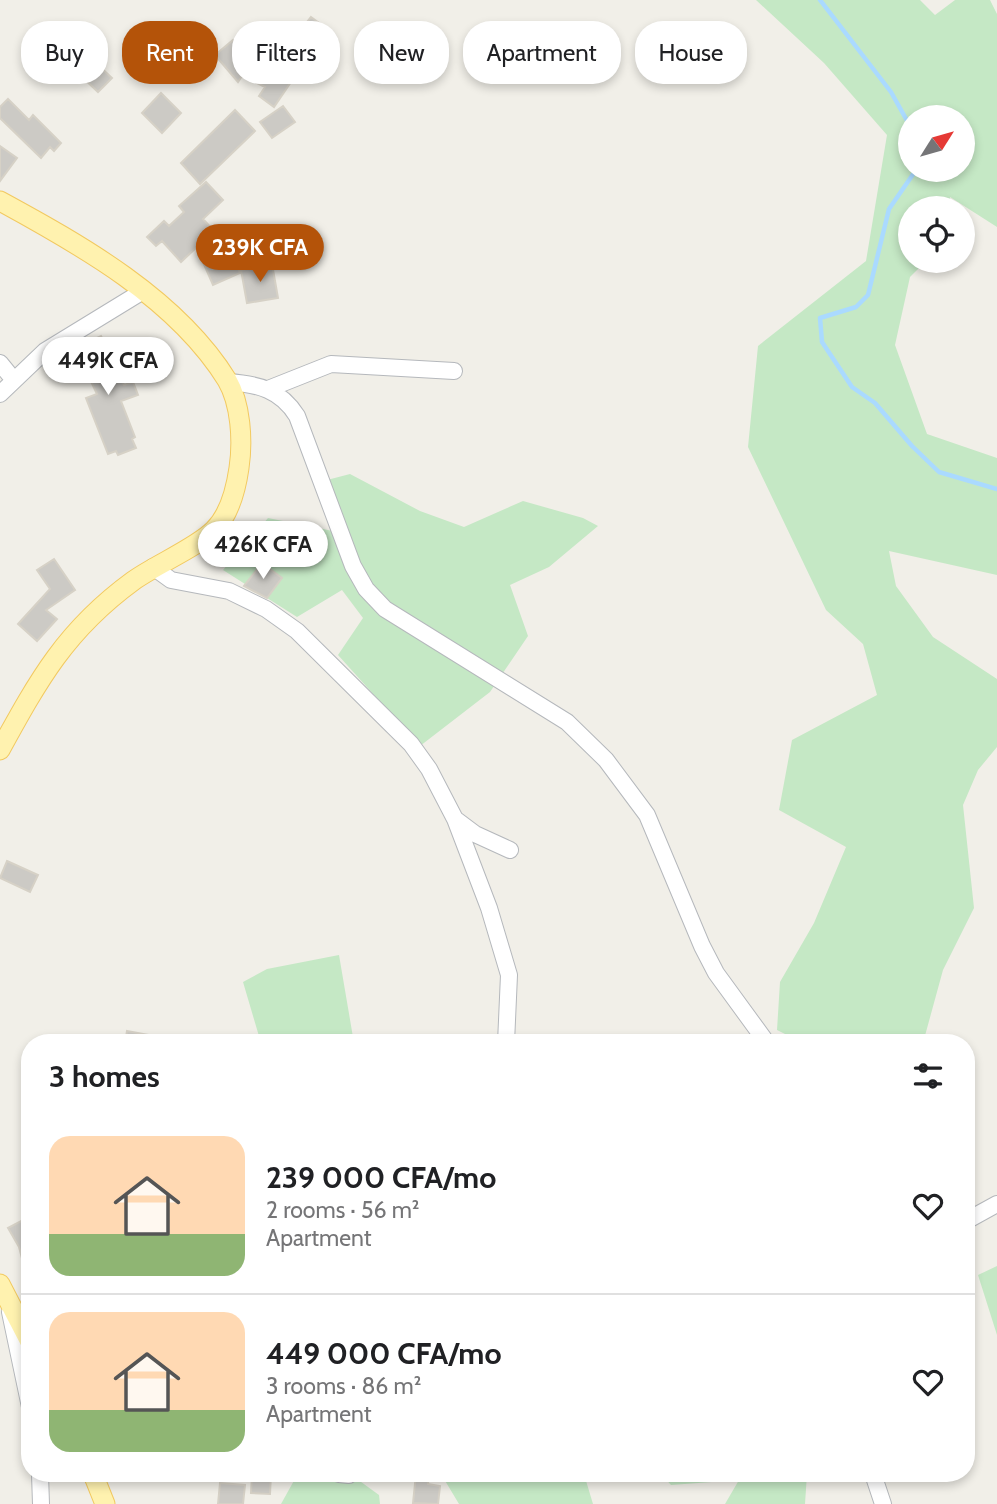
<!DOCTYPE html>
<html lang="en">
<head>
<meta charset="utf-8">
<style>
	body { margin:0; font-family:Cabin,sans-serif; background:#f2f2f2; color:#202124; height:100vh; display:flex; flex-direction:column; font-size:26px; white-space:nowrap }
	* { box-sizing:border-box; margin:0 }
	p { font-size:23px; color:#757577 }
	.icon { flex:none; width:38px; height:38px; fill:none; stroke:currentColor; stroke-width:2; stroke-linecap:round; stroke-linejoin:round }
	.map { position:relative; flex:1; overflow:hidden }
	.sheet { position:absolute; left:21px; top:1034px; width:954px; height:448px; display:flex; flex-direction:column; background:#fff; border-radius:28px; box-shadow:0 4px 10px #0003 }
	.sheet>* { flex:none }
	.banner { position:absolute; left:21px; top:21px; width:956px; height:63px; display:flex; gap:14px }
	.needle { width:46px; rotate:53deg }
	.tools { position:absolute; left:898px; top:105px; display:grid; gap:14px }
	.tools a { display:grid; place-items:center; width:77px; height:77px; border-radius:50%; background:#fff; box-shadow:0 4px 10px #0003; font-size:35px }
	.price { position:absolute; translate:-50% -60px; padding:0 16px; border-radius:24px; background:#fff; color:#222; font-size:23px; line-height:46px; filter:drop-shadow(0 2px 4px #0008) }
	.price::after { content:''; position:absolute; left:50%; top:42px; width:21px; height:16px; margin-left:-10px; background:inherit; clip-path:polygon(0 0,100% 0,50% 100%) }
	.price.current { background:#b45309; color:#fff }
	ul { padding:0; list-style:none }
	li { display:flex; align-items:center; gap:21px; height:175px; padding:0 28px }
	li+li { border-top:2px solid #e0e0e0 }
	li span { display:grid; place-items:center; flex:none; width:196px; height:140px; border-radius:21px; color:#555 }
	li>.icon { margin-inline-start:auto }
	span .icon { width:84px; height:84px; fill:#fffc; stroke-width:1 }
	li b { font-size:30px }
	h2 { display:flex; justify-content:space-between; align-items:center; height:84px; padding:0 28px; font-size:30px }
	.tag { padding:0 24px; border-radius:28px; background:#fff; box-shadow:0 4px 10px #0003; font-size:24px; line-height:63px }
	.tag.current { background:#b45309; color:#fff }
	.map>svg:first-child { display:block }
</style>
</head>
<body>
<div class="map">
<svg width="997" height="1504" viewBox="0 0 997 1504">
	<rect width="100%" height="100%" fill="#f1efe8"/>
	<path fill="#c5e8c5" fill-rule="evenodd" d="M756,0H920L935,15L955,0H990L997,14V227L950,197V208H910V261H926L910,277L895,345L927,434L997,458V575L889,551L896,586L933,637L997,679V747L978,770L963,805L974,908L943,970L923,1043H803L777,1030L780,982L814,923L846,847L779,810L792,740L877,695L863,644L826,610L748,447L758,346L866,261L887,135L824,63ZM910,117H962V170H910Z
		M350,474L420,511L464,527L523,501L583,518L598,526L549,567L510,585L528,636L490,692L420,746L338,655L363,618L342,590L297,617L223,570L268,518L348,534L327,480Z
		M339,955L354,1043H261L243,982L267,969Z
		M997,1266V1335L978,1275Z
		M441,1474H584L593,1504H459Z
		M661,1474H807L805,1504H725L739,1480L671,1485Z
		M296,1477L357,1479L379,1495L380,1504H281Z"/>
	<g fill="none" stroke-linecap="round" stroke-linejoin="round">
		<path stroke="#aadaff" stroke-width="4.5" d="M820,0L891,92L910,126
			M916,170L889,209L868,295L856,307L820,318L822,342L852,387L875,403L912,446L939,472L997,489"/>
	</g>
	<path fill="#cccac5" stroke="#d6d1c6" stroke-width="2" d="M311,17L330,31L317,50L297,35Z
		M152,27L169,43L153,60L136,44Z
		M233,40L254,65L257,57L293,79L274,107L259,96L265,87L242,76L238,82L215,55Z
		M96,63L112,78L98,92L82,77Z
		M161,93L181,113L162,133L142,113Z
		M8,99L29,120L33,115L61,143L54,151L50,147L41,158L0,118V107Z
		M283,106L295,122L272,138L260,122Z
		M235,110L255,131L200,184L181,163Z
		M0,146L17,158L0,181Z
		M206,182L223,200L203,219L214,231L181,262L162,241L156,246L147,237L164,221L169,226L184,212L179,206Z
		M232,250L240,273L213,285L203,262Z
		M272,264L278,298L247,303L241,270Z
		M101,336L124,385L133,382L138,395L121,401L135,437L132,439L136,448L118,455L116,451L108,454L91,411L86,398L97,394L75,348Z
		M54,559L75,590L46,610L57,619L37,641L18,624L50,589L37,570Z
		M262,563L282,578L267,598L244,586Z
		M7,861L38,875L30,892L0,878Z
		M127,1031L160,1037V1043H125Z
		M23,1220L30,1232L28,1281L19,1247L8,1228Z
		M252,1474H271L270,1494L251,1493Z
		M416,1474H429L428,1484L440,1486L438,1504L413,1503Z
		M220,1483L245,1485L243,1504H218Z"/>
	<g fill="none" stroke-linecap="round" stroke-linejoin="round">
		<defs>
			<path id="minor" d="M0,363L13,379
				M228,382C258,384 281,390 297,416L353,566L366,589L385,609L567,722L606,760L647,815L702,946L716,973L767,1043
				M268,389L331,364L454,371
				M0,394L45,351L143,291
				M153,567L171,580L229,591L266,609L297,631L411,744L429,769L455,819L475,834L510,850
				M455,819L489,908L509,975L506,1043
				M966,1221L997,1204
				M10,1312L30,1407
				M40,1474L41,1504
				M339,1474L349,1475
				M873,1474L883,1504"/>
			<path id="major" d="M0,201C81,245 177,299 227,380C241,404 243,441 239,468C236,489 230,514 214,530C196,548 155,565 133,581C66,630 39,679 0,750
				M0,1284L30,1342
				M93,1474L105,1504"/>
		</defs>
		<use href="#minor" stroke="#b5b8bc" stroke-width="18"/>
		<use href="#major" stroke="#f2c960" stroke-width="21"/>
		<use href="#minor" stroke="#fff" stroke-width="16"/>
		<use href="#major" stroke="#fff2af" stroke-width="19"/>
	</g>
</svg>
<div class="tools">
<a><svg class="needle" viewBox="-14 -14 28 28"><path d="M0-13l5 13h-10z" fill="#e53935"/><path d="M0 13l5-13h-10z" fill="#757577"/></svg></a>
<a><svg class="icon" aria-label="locate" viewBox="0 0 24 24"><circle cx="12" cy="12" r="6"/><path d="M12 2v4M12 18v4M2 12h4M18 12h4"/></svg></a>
</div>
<b class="price current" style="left:260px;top:284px">239K CFA</b>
<b class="price" style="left:108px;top:397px">449K CFA</b>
<b class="price" style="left:263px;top:581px">426K CFA</b>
<div class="banner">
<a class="tag">Buy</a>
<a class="tag current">Rent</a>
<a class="tag">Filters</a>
<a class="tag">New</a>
<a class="tag">Apartment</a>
<a class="tag">House</a>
</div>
<section class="sheet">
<h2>3 homes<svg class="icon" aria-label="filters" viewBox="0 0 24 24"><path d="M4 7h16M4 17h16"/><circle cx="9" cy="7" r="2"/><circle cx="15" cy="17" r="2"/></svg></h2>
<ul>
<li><span style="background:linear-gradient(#ffd9b3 70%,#8fb573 0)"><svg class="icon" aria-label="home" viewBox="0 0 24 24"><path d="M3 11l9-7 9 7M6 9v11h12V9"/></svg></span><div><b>239 000 CFA/mo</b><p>2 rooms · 56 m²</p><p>Apartment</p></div><svg class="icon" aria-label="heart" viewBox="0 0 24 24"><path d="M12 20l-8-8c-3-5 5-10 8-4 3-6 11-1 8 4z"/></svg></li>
<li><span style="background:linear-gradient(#ffd9b3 70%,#8fb573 0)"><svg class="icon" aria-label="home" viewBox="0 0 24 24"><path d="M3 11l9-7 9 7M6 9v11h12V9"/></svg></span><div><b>449 000 CFA/mo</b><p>3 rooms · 86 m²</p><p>Apartment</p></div><svg class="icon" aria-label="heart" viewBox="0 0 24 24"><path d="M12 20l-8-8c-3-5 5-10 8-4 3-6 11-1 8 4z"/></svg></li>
</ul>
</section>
</div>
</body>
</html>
